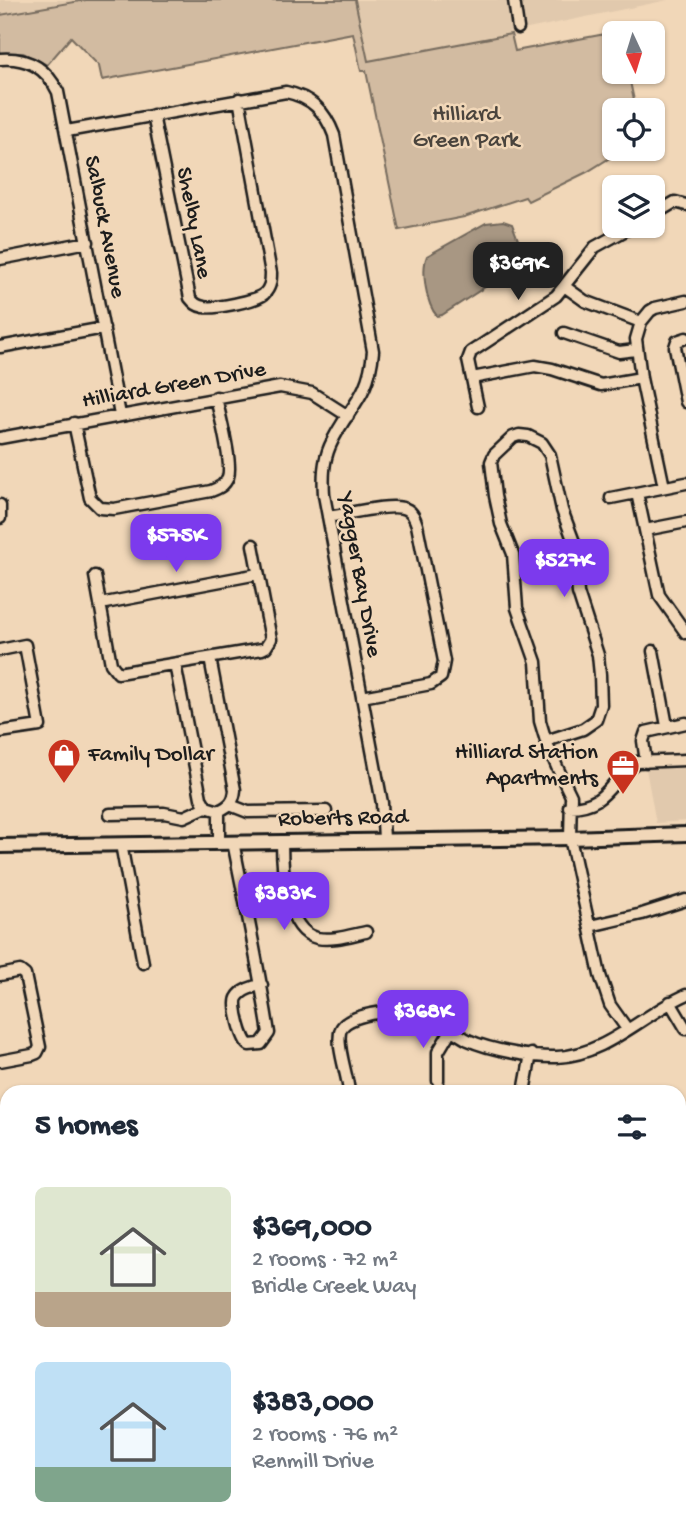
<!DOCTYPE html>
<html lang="en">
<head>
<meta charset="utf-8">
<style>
	body { margin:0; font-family:"Gochi Hand",sans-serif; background:#f6f6f7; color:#1f2937; height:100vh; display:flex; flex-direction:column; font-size:26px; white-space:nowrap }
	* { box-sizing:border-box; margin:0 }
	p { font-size:23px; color:#747a83 }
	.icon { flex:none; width:38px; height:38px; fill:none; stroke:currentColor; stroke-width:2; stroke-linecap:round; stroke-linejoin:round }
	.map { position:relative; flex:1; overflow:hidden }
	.details { position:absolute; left:0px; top:1085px; width:686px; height:448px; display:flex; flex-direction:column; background:#fff; border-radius:21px 21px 0 0; box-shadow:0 2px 5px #0004 }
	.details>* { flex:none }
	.needle { width:46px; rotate:176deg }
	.controls { position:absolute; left:602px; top:21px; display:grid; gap:14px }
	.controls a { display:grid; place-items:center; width:63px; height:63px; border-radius:10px; background:#fff; box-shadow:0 2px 5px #0004; font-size:35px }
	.price { position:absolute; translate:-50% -60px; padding:0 16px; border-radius:14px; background:#7c3aed; color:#fff; font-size:23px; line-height:46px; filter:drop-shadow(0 2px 4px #0008) }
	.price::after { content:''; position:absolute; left:50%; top:42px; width:21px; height:16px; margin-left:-10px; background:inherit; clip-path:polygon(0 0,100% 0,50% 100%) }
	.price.selected { background:#222; color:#fff }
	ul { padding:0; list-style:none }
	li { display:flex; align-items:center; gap:21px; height:175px; padding:0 35px }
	li span { display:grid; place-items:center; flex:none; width:196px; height:140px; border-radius:10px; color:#555 }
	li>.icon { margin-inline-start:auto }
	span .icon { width:84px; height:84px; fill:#fffc; stroke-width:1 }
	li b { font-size:30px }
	h2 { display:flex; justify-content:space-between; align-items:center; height:84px; padding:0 35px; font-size:30px }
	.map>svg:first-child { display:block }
</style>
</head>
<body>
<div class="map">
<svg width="686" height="1533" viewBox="0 0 686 1533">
	<rect width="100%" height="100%" fill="#f1d7b8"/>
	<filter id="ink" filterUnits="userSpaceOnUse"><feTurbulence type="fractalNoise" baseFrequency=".0143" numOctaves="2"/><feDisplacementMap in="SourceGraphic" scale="14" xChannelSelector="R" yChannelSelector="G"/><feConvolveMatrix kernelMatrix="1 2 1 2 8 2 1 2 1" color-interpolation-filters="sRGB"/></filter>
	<g filter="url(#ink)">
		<path fill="#e1c9ad" d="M0,0H86L0,15Z
			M355,0H668L368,62Z
			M686,768V821L656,823L646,769Z"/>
		<path fill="#d2bba1" stroke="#776c5e" stroke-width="2" d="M86,0H355L368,61L511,34L515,51L621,31V33H614V72H628L636,110H614V149H624L587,172L528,201L525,197L464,217L399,230L366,71H361L353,33L102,80L99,66L71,37L47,65L23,53H0V15Z"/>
		<path fill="#a89783" stroke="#70665a" stroke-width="2" d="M503,221L512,224L525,258L522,263L442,315L437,316C426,304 421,270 427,256L486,223Z"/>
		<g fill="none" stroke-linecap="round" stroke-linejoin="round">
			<defs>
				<path id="minor" d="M514,0L518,28
					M0,59C27,57 46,67 58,92L120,415
					M153,115L190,298C194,303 197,306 204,307C214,309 256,301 264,294C270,288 271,282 271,273L239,99
					M67,131L286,92C311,97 325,111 334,135L373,351C369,400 347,407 330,446C323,462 323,478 324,495L382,803L384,839
					M653,215L675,202L686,205
					M0,259L88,242
					M564,286L585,301L641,322
					M564,333L619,352L636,350
					M686,338L677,341L675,347L686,402
					M0,347L104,328
					M472,378L535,366L552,369L601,385L641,378
					M478,407L468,360L471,352L556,296L595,247L633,226
					M74,423L90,498L100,508L114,509L211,491C219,488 225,485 228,477C233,463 219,413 216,397
					M0,438L280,387L312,393L348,416
					M664,487L641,378L636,339L641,322L650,311L655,308L686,301
					M637,493L659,595L686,633
					M611,498L686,483
					M0,505V518
					M328,517C344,515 395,501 408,510C413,513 415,519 417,525L444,661L441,677L431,684L362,697
					M645,530L686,522
					M95,576L111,664L118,673L262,649L266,647L271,639L253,545
					M100,604L258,574
					M0,650L25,645L40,726L0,732
					M653,651L667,726
					M210,658L235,790C234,802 229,806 219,811V842
					M175,664L201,798L206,807L219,811
					M546,741L583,729L596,720L601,705L600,675L598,655L578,593L574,542L562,510L550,455L542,443L528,436L519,435L513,437L494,455L491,462L495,496L501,524L513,554L517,608L536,662L540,721L546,741L557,767L571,796L570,838L600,975L610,1005L627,1029
					M646,762L643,741L646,732L686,723
					M230,805L248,812L326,811
					M569,807C610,806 608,780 637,762L686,760
					M110,814L164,813L184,817L206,807
					M282,841C282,868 285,931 317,938C333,941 351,935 366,932
					M233,842C246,906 259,969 269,1033L261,1044L249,1045C242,1040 233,1005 237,998C241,990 254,986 262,985
					M121,844L143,963
					M590,926L642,914L686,900
					M0,975L20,971L25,975L40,1047L37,1053L32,1055L0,1061
					M670,1002L686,1029
					M438,1081V1052L451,1030
					M349,1092C348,1076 335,1043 341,1029C349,1012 406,1008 422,1013C438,1019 453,1032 468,1040C490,1050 534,1058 557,1057C606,1055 643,1014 686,995
					M524,1092L531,1054
					M0,1124L7,1123
					M679,1211L686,1209
					M0,1260L7,1259
					M679,1301L686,1299
					M0,1359L7,1357
					M679,1391L686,1390
					M0,1460L7,1459
					M679,1481L686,1479
					M453,1533H466
					M476,1533L510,1526"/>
				<path id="major" d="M0,846L570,838L686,834"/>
			</defs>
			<use href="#minor" stroke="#1c1c1c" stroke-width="15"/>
			<use href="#major" stroke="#1c1c1c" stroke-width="18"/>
			<use href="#minor" stroke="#f1d7b8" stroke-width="10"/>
			<use href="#major" stroke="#f1d7b8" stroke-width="12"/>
		</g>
	</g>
	<defs>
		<symbol id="shop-pin" viewBox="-11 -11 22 30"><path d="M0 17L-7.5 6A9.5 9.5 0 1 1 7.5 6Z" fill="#c8321e" stroke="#f1d7b8"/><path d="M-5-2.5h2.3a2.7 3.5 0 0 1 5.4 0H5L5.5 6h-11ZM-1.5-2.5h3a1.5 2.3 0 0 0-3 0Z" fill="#fff"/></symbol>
		<symbol id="office-pin" viewBox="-11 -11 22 30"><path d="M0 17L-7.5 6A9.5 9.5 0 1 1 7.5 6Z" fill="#c8321e" stroke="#f1d7b8"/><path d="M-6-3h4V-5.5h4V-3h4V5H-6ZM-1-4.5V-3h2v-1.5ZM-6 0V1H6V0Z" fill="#fff"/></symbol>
	</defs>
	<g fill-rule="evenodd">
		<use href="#shop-pin" x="45" y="736" width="38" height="52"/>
		<use href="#office-pin" x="604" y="747" width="38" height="52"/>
	</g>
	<g text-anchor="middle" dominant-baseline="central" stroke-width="5" stroke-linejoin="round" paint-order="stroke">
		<g font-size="23" fill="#4a443d" stroke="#f1d7b8">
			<text x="466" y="115">Hilliard<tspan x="466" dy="26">Green Park</tspan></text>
		</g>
		<g font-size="23" fill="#1c1c1c" stroke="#f1d7b8">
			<text transform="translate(193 223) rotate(79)">Shelby Lane</text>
			<text transform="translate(104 227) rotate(79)">Salbuck Avenue</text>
			<text transform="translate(174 386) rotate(-10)">Hilliard Green Drive</text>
			<text transform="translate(359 575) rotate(80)">Yagger Bay Drive</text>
			<text transform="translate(343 819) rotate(-1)">Roberts Road</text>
		</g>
		<g font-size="23" fill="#1c1c1c" stroke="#f1d7b8" text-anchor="end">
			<text x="598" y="753">Hilliard Station<tspan x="598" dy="26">Apartments</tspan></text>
			<text x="88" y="755" text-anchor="start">Family Dollar</text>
		</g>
	</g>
</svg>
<div class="controls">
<a><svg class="needle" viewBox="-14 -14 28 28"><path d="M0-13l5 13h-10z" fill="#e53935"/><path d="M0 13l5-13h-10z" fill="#747a83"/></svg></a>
<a><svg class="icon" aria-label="locate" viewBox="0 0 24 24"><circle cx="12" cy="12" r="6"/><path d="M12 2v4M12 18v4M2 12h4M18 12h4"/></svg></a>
<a><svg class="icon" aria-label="layers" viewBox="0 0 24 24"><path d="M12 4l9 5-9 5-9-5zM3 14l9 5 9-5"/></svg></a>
</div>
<b class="price selected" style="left:518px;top:302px">$369K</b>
<b class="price" style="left:176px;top:574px">$575K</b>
<b class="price" style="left:564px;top:599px">$527K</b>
<b class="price" style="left:284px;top:932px">$383K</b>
<b class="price" style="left:423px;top:1050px">$368K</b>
<section class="details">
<h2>5 homes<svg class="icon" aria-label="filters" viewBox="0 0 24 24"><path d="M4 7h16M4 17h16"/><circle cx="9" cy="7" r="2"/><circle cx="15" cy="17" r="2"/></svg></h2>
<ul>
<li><span style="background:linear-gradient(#dfe7d0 75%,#b9a48a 0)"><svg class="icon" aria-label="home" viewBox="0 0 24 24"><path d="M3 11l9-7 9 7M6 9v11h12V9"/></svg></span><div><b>$369,000</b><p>2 rooms · 72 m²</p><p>Bridle Creek Way</p></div></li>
<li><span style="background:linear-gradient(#bfe0f5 75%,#7fa58c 0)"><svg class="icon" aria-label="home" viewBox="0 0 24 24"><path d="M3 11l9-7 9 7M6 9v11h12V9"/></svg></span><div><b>$383,000</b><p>2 rooms · 76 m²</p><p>Renmill Drive</p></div></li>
</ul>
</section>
</div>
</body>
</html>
